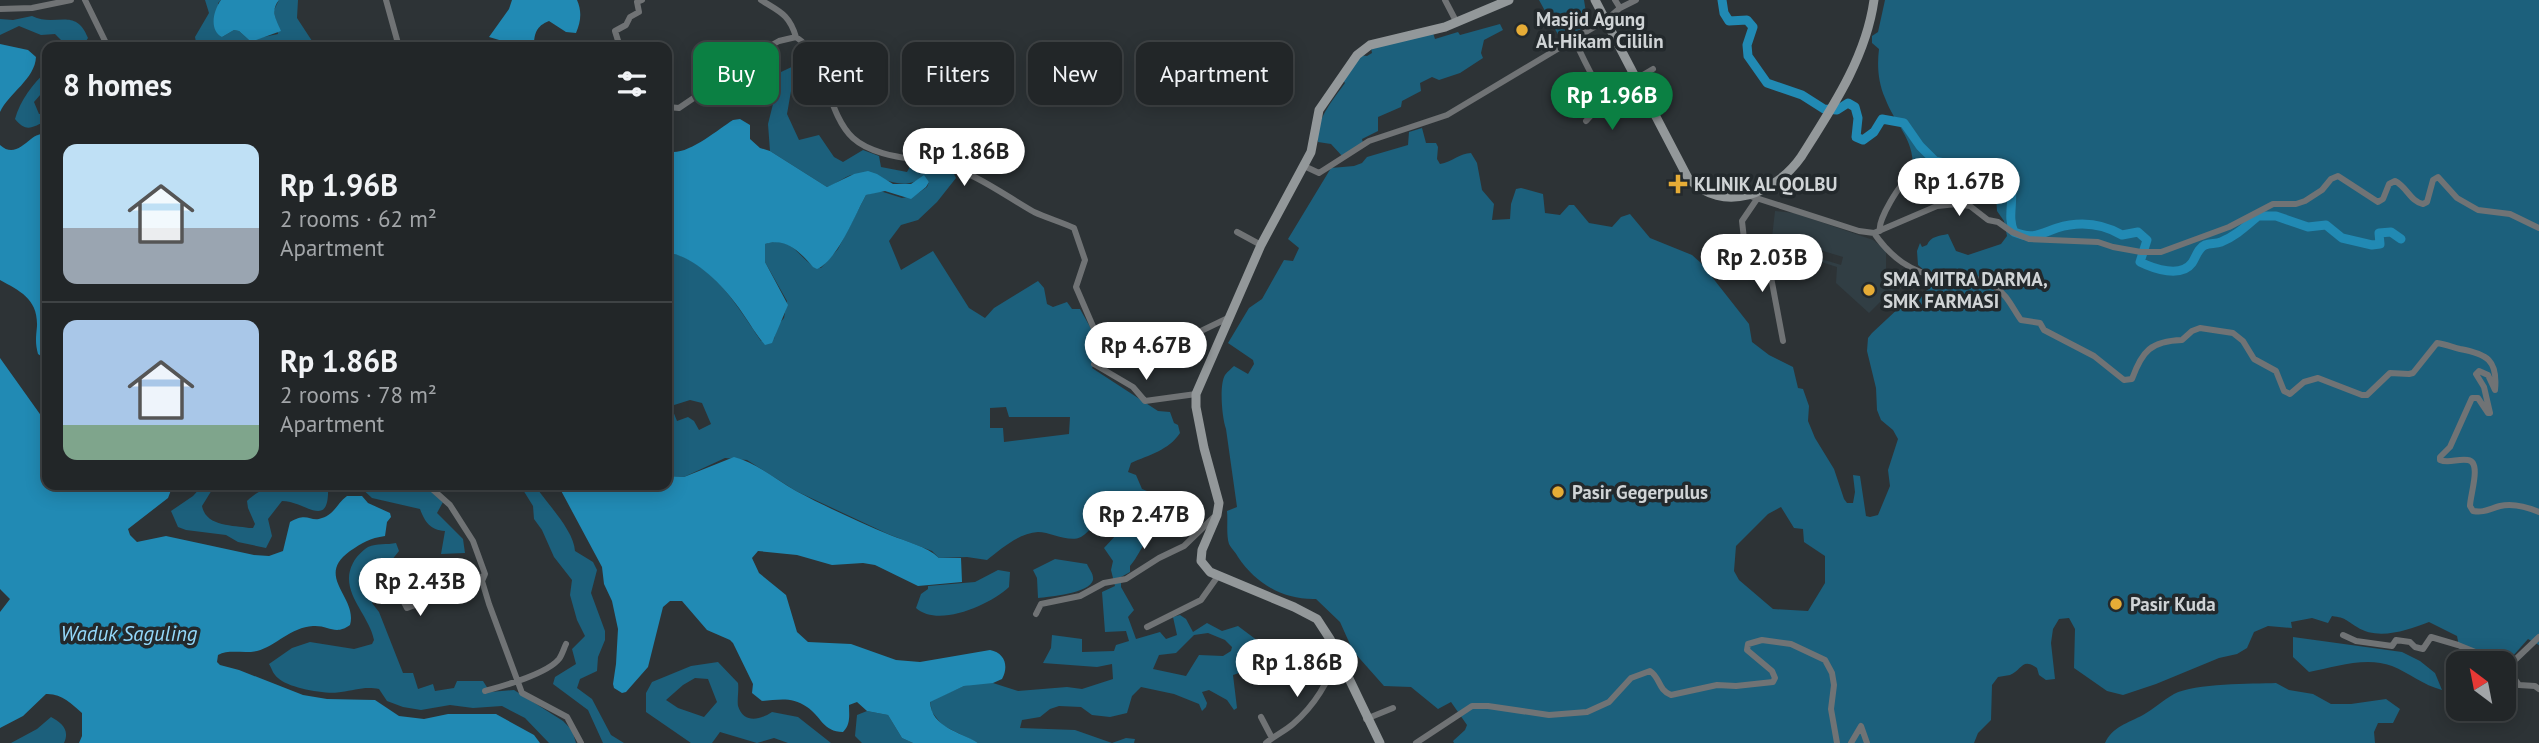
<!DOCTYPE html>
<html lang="en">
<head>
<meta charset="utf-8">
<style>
	body { margin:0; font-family:"PT Sans",sans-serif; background:#2e3234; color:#f1f3f6; height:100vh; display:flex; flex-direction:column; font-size:26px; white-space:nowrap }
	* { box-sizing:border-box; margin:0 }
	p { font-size:23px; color:#a2a5a8 }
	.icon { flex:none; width:38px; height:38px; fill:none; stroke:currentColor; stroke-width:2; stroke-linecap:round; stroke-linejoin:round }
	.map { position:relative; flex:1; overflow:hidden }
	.side { position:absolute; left:42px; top:42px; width:630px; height:448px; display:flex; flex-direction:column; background:#222628; border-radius:14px; box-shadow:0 4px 18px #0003,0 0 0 2px #3f4345 }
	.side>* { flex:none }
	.hud { position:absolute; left:693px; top:42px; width:665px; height:63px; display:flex; gap:14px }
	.needle { width:46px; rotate:328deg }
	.controls { position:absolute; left:2446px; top:651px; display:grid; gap:14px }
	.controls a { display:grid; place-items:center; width:70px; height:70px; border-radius:14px; background:#222628; box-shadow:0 4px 18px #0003,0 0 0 2px #3f4345; font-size:35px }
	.price { position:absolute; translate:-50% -60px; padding:0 16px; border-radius:24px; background:#fff; color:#222; font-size:23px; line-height:46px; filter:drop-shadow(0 2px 4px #0008) }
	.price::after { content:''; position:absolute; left:50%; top:42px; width:21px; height:16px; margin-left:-10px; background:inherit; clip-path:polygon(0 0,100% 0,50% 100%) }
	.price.selected { background:#0b8043; color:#fff }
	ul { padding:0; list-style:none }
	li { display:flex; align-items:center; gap:21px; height:175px; padding:0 21px }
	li+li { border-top:2px solid #3f4345 }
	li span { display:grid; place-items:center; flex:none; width:196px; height:140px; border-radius:14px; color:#555 }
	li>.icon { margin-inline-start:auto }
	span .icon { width:84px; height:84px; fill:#fffc; stroke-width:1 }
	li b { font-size:30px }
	h2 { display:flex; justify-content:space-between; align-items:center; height:84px; padding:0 21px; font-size:30px }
	.chip { padding:0 24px; border-radius:14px; background:#222628; box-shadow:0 4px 18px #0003,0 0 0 2px #3f4345; font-size:24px; line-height:63px }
	.chip.selected { background:#0b8043; color:#fff }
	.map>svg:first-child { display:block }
</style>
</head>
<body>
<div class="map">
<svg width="2539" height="743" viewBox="0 0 2539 743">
	<rect width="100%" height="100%" fill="#2d3336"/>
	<path fill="#313e44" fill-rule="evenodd" d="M1775,211L1795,213L1873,240L1886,250V270L1908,271L1914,280L1886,296L1869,313L1836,283L1837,267L1771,246ZM1807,246L1843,257L1841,265L1805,254Z"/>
	<path fill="#1c607c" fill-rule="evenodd" d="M205,0H221L218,3L222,37L234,30L239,31L249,40L278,34L274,10L279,0H298L297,18L314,44V47H197L195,37L209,13Z
		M1539,0H1584L1588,25L1561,40Z
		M1885,0H2539V645L2528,639L2512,657L2514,665L2513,672L2504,673V663H2489L2460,651L2457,636L2429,622C2408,630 2378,641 2357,627C2345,620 2347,618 2332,616L2328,623L2312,618L2291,622L2292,628L2268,626L2254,632L2247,648L2237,654L2219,658L2156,684L2123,695L2107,691L2074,668L2075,629L2069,618L2059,619L2053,629L2051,643L2055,679L2046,680L2039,675L2037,668C2022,657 2022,670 2010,675C2006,676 2002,676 1998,677L1992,685L1991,720L1978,733L1974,743H1454L1453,741L1465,730L1467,725L1451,702L1438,709L1411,687L1384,686L1353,651L1340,622L1316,599C1284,600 1256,584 1238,557C1236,553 1231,548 1229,544C1226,535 1228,521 1227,511L1237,507L1226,429C1222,418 1219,385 1225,375C1228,371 1231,369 1234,366L1248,374L1254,364L1253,360L1228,343L1249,308L1262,299L1284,260L1293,261L1299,248L1288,239L1331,168L1354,166L1362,163L1367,157L1408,145L1409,132L1422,128L1426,143H1436L1438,147L1437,159L1440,164C1452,162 1460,153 1471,153L1477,163L1482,190L1494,204L1492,220L1510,219L1511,204L1516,189L1521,188L1543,194L1545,213L1560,215L1569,205H1574L1589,223L1612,227L1621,217L1630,214L1650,238L1692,255L1701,263L1749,324L1752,342L1769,355L1793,367L1798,388L1803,389L1809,406L1808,421L1815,438L1834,469L1844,499L1847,503H1853L1855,492L1853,475L1860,476L1866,516L1870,517L1878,515L1890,486L1888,470L1898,439L1893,430L1881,420L1877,410L1876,388L1867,351L1868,338L1872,333L1916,292L1922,294L1935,284L1933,273L1924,270L1918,265L1917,251L1920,243L1922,247L1927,245C1931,236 1939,236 1948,234L1956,251L1968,255L2001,244L2007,236L2004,221L1997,211L1995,181L1984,174L1940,164L1913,173C1915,138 1896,127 1885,98C1878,82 1877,66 1879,49L1872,43V36L1878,32ZM1781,507L1794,528L1803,529L1804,542L1825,556V583L1808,611L1773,609L1739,580L1734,571L1736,546L1768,514Z
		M32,16C56,28 75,6 88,38L82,47H59L61,40L55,34L41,35L19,26L0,35V19L13,20Z
		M1500,24L1503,30L1484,40L1481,53L1483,58L1460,73L1439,80L1432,77L1420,83L1421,91L1402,101L1401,107L1378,117V131L1362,139L1364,147L1343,157L1331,144L1318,142C1315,120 1333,100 1345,83L1342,79L1359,55L1367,56L1372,53L1371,48L1433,33L1435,39L1458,32L1460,35Z
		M798,64L801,67L794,74L787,114L799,140L819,135L834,157L843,162L863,150L879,156L881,167L907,172L912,163L954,174L956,178L937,202L918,220L901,225L889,241L901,270L933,251L969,308L985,318L994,308L1038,281L1044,288L1047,304L1053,307L1067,302L1072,309H1080L1099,343L1110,353L1105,365L1095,363L1092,368L1158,411L1170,412L1174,423L1178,425L1180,433C1169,450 1149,455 1131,463L1128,472L1136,475L1142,489L1147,491L1146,498C1135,501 1125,497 1115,502C1101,509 1095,529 1081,537C1069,543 1051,532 1038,532C1019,533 1001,549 987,560L967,557L939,558L932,551L888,534L796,491L747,460L725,458L684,477L667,476V338L670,335L667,317V252C711,260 738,307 761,341L774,339L778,325L784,318L787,301L765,262V244C797,234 799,265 821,268L838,249L866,195L880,191L902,198L914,196L927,187L929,182L924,176C900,195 883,173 857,174C847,174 837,184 827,187L770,151L768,124L781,72ZM690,400L702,403L711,424L699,430L694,421L688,417L677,421L671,406ZM1006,407L1009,417H1070L1069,434L1004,442L1003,428H990V408Z
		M47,71V87L34,102L39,114L47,113V121C33,126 27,134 15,119C20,101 33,83 47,71Z
		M203,485H215L202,506C206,527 233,525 249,528H253L255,524L248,508L247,501C272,476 289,498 312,488L311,485H328C330,532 306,501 282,501L268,519L272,536L266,548L238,542L226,535L186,530L178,527L171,511L193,496Z
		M358,485H392L421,492L429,489L443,502L437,513L463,539L465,553L441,554L445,531C430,530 425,522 420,509L372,498Z
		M520,485H535C546,503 574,530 575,551L593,562L597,570L591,593L605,631V640L598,657L597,671L580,679L577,688L592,699L611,735L624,743H603L588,710L553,684L555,677L576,664L572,649L585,636L577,620L570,595L572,580L554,557L542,530L534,519L533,506Z
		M1144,512L1149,538C1140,548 1138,557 1130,566V572L1121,577V587L1134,610L1128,617L1136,639L1160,632L1166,639L1177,635L1173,617L1180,615L1186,619L1193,632L1207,623L1222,631L1238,626L1266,647L1276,650L1294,640L1309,657L1306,669L1297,677L1287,664L1275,669L1273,677L1259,681L1248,670L1233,675L1237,708L1234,710L1227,700L1209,690L1202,692L1207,703L1206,707L1202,711L1199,704L1174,694L1141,687L1132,696L1127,713L1110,717L1092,715L1081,707L1059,706L1050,709L1040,717L1022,720L1020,728L1075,730L1112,743L1126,738L1135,739L1134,743H978L942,725L932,712L930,701L964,686L979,683H993L1018,691L1067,687L1082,689L1113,679L1112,664L1097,667L1043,663L1051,648L1052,635L1082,639V652L1114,651L1116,645L1129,641L1126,631L1105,632L1102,592L1115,586L1111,570L1113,561L1104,548L1130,520ZM1208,633L1225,640L1232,647L1231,651L1223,656L1199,655L1186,676L1153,669L1159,655L1176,653L1194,635Z
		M396,543L399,551L391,561L377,563L369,569L368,576L377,595L372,603L379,612L403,673H413L418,689L433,684L435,691L454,688L457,681H483L490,692L514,690L563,721L572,730L576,743H549L525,718L502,706L473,708L450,705L421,710L403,707L387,701L379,689C365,686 355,690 341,692C327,695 288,688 278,678C273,674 272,669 269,664L292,648L310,642L354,649L372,644L374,640C369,614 338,591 353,563C356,557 362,551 368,547C377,543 387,545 396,543Z
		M1055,559L1087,564C1089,569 1094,574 1093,580C1090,593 1049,597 1038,598L1037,578L1033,570Z
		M998,570L1010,572L1009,587C990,605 938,628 916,608L921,594L928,589V586L975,582Z
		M2293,637L2402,652L2420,661L2435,673L2442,690C2423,685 2409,673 2392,666C2366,656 2335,667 2309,672L2293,657Z
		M718,662L738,683C739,690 737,700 738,706C744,724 760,720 772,712L798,717L831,743H788L774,738L757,743L720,732L712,743H691L646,712V693L652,682L691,666ZM695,678L708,679L717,702L704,717L678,708L666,700L683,685Z
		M2276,683L2289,690L2313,694L2331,704H2351L2386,699L2400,709L2393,723H2378L2374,732L2375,743H2105C2112,727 2128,723 2143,715C2154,709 2163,700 2174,694C2195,683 2252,684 2276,683Z
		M867,711L888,715L902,738L913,743H862L855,736L857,715Z
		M51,717C62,723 70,730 64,743H11L37,729Z"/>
	<path fill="#218ab4" d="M221,0H279C270,11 276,19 281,31L253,41L249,40L239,31L234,30L222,37C209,30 213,11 221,0Z
		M512,0H577C582,11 581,22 576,33L566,32L549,21C536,26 534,34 534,47H509L506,42L489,37L509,9Z
		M0,44L28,50L36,57C35,79 9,93 0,112Z
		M740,119L750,125V139L760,148L770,151L827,187L854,174L868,171L877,174L893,184H911L924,175L929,182L926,187L911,199L885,191L866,195C855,215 837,261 817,269L813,267C800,252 786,237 765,244V262L788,305L772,343L765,345C754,332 746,317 736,304C720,282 694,257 667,252V151C685,158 717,130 733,120Z
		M47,132V360L38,354C35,343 36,337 37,326C38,299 20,291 0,280V145C12,156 21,147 31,139C35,135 42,134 47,132Z
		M0,358L47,424V485H173L168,498L128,529L130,535L137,542L166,536L254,555L269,556L283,551L290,522C308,511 310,523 322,518C335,514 337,503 347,496H362L368,503L390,513L391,517L387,522L385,536C370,538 362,543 350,551C314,577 358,597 350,625C335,636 329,625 313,626C291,627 276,646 257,651C244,654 229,649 218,655L217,662L220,665L239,670L303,695L327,699L375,700L399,716L424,719L448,714H496L534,735L540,743H79L82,736V713C72,704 61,693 46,694L23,716L0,728V612L10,599L0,589Z
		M734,457C757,463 775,479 796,491C826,507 859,522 890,535C907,542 926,546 939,558H961L962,582L918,586L875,565L863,563L832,565L797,555L758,551L752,558L759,573L786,595L797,632L808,642L851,644L896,660L920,662L990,650C1005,653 1009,666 1002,679L993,683L964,686L930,702C932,728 959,731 978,743H913L902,738L888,715L867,711L857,702L849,705C849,715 851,724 843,732C823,732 821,716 807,707C791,696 778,700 762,701L752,693L753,684L733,643L730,640L707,630L682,601H670L663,607L648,667L626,692L622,693L614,688L613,684L616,664L618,629L612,601L604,584L602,567L558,485H667V476L684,477Z"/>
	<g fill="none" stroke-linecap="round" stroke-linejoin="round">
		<path stroke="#218ab4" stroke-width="9" d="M1722,0L1724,13L1729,21L1747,20L1753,27L1747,45L1748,56L1767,83L1802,95L1824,109L1837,110L1848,103L1855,107L1858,118L1856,137L1863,140L1874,132L1882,119L1904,123L1920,146L1935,161L1985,172L2011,186C2014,202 2007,217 2014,232C2033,240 2040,234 2057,228C2080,221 2101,223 2122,235L2138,232L2147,240L2140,262C2154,269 2181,278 2192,263C2196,257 2198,248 2205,245C2210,243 2216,244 2221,242C2236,236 2246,226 2258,216H2276L2308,227L2326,225L2342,238L2372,245L2380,244L2379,233L2391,232L2401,239"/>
		<path stroke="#707375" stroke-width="6" d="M85,0L108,47
			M386,0L399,47
			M761,0C780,12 789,14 796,37
			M1445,0L1457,23
			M1620,8L1636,0
			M0,9L32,8L71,0
			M1574,39C1584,59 1601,100 1620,111
			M620,47L615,31L626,25L630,17L639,12L637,2L642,0
			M1636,79L1653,69
			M45,96L47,93
			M667,107L679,108L770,46L779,41L796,37C827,57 826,113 853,138C874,157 912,158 939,164C973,171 1004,195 1034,212C1047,218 1061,222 1074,228L1085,260L1076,287L1098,338L1108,347L1131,355H1151L1228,318
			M1586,121L1596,110L1610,118C1622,110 1635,109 1647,101
			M1304,166L1319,173L1369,141L1447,115L1606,20L1620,8L1615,0
			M1750,196L1859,231L1874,233C1889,255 1912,275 1941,276C1959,277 1977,276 1994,286C2007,294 2013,309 2021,320L2040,323L2044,330L2094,356L2124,380L2132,379C2142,351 2151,341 2182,340L2192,331L2200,328L2233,333L2243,341L2254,359L2276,371L2284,391L2290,394L2304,382L2318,378L2362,395H2367L2390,373L2409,374L2413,373L2437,343C2445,344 2452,347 2460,349C2487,354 2498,360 2495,390L2488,375L2479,371L2476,374L2484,387L2490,413H2488L2478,398H2472L2450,447L2440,457V460C2449,464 2458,458 2468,460C2482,462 2470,495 2470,506L2473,511C2484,513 2489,509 2500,506C2513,503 2527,507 2539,512
			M1757,199L1742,221L1744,239L1791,251
			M1880,231C1877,221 1900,182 1910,178
			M1237,232L1261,245
			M1874,233L1937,206L1957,204L1970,206L1988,220L1998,222L2012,232L2029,239L2098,242L2113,247L2141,252H2161L2229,227L2273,204H2296L2305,201L2322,190L2331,179L2338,176L2378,202L2383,199L2389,184L2395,181C2407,187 2410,201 2423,204L2427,202L2433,180L2438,177L2457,198L2478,210L2510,214L2539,228
			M1765,245L1783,341
			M1094,364L1133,387L1145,401L1196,394
			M401,485L416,489L431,488L450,505L473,541L485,574L482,581L489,604L522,693L567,717L581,743
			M383,562L407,608C433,598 461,591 483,576
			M1036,614L1041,604L1080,596L1104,583L1126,579L1159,558L1184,546L1213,518
			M1147,627L1201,600L1218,576
			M2343,635L2356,641L2392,646L2396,640L2410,642L2415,647L2423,649L2431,637L2458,645L2510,666
			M2539,637L2515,660L2509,671L2519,685L2535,686L2539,689
			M485,691C503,686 547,674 559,659C562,655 564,648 566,644
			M1261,717L1272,738
			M1366,719L1393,708
			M1266,743C1274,736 1285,731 1293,724C1314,706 1330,681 1336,655
			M1416,743L1472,706H1488L1549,715L1587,712L1609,702L1631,678L1650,671C1660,677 1658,690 1671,695L1717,685L1736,686L1773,682L1775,678L1772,671L1747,650L1748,644L1762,640L1791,644L1825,660L1832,673L1834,685L1831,709L1837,743
			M1851,743L1861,726L1867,743"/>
		<path stroke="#93989a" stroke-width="9" d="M1595,0L1688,178C1723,215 1776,193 1801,157C1832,108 1866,58 1874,0
			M1380,743L1330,639L1317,619L1294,607L1210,572L1201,561L1202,550L1217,515L1219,503L1204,448L1196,407V394L1261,245L1311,152L1319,110L1357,55L1370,45L1445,27L1509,0"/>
	</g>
	<g fill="#e6ac36" stroke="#23292c" stroke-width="2.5">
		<circle cx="1522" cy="30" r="7"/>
		<path d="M1674.5 173.5h7v7h7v7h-7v7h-7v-7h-7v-7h7z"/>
		<circle cx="1869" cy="290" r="7"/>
		<circle cx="1558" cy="492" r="7"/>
		<circle cx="2116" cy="604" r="7"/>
	</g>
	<g text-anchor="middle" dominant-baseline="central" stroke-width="7" stroke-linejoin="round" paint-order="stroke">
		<g font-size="19" font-weight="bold" fill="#d0d4d6" stroke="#23292c" text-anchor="start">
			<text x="1536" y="19">Masjid Agung<tspan x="1536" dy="22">Al-Hikam Cililin</tspan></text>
			<text x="1694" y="184">KLINIK AL QOLBU</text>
			<text x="1883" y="279">SMA MITRA DARMA,<tspan x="1883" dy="22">SMK FARMASI</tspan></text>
			<text x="1572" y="492">Pasir Gegerpulus</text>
			<text x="2130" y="604">Pasir Kuda</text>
		</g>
		<g font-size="21" font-style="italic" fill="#94d8fa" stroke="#23292c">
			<text x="129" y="633">Waduk Saguling</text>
		</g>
	</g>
</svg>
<div class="controls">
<a><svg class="needle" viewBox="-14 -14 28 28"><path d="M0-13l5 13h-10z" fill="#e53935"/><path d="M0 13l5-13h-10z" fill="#a2a5a8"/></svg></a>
</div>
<b class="price selected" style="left:1612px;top:132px">Rp 1.96B</b>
<b class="price" style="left:964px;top:188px">Rp 1.86B</b>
<b class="price" style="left:1959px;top:218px">Rp 1.67B</b>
<b class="price" style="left:1762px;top:294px">Rp 2.03B</b>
<b class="price" style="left:1146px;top:382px">Rp 4.67B</b>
<b class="price" style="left:1144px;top:551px">Rp 2.47B</b>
<b class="price" style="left:420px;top:618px">Rp 2.43B</b>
<b class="price" style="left:1297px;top:699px">Rp 1.86B</b>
<div class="hud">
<a class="chip selected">Buy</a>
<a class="chip">Rent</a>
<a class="chip">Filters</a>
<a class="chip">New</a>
<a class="chip">Apartment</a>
</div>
<section class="side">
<h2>8 homes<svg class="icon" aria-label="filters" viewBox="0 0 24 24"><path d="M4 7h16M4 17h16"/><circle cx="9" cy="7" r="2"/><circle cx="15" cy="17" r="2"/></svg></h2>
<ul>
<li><span style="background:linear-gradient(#bfe0f5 60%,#9aa5b1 0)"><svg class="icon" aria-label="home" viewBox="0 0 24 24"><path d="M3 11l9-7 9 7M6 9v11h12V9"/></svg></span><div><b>Rp 1.96B</b><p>2 rooms · 62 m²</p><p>Apartment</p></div></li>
<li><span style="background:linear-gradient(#a9c7e8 75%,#7fa58c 0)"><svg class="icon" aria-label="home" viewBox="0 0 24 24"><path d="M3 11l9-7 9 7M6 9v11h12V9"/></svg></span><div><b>Rp 1.86B</b><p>2 rooms · 78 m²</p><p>Apartment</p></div></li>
</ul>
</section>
</div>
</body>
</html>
